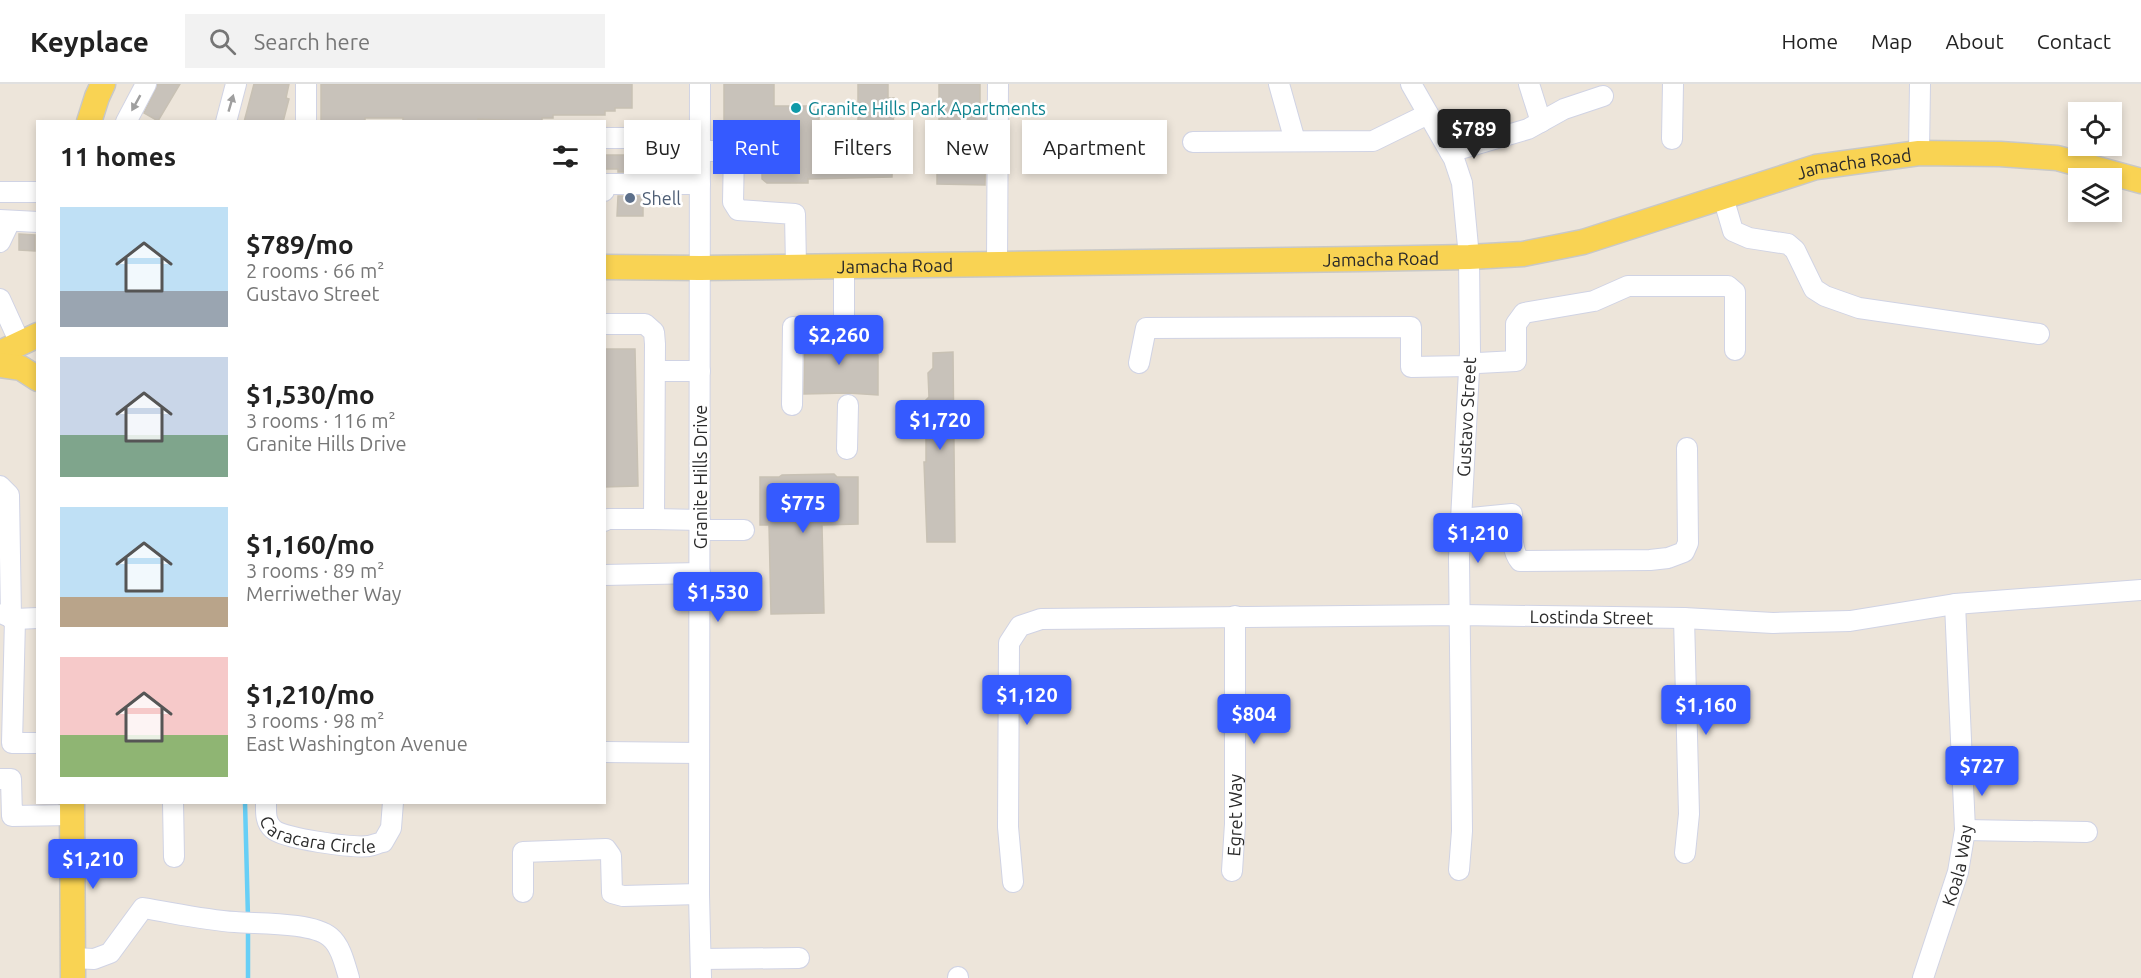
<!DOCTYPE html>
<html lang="en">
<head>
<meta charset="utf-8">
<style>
	body { margin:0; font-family:Ubuntu,sans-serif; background:#f2f2f2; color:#222; height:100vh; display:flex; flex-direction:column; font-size:22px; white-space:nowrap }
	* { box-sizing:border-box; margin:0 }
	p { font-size:20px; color:#767676 }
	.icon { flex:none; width:33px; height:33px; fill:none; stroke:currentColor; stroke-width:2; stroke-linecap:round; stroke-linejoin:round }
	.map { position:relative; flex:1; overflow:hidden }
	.panel { position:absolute; left:36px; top:36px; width:570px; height:684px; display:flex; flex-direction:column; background:#fff; border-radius:0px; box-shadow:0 3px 9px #0003 }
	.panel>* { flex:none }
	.top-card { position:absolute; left:624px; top:36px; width:570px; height:54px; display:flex; gap:12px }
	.buttons { position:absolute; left:2068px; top:18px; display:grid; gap:12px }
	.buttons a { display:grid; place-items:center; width:54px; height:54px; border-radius:0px; background:#fff; box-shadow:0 3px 9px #0003; font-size:30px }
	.price { position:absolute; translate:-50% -51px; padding:0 14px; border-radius:6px; background:#355aff; color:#fff; font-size:20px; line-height:39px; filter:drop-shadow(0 2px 3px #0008) }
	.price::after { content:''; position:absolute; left:50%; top:36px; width:18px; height:14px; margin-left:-9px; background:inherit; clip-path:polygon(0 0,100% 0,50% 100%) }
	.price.selected { background:#222; color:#fff }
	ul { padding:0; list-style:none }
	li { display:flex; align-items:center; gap:18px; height:150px; padding:0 24px }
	li span { display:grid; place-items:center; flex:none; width:168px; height:120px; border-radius:0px; color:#555 }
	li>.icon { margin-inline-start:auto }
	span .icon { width:72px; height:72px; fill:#fffc; stroke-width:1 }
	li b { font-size:26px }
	h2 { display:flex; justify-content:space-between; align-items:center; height:72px; padding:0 24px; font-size:26px }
	.tag { padding:0 21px; border-radius:0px; background:#fff; box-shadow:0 3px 9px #0003; font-size:21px; line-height:54px }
	.tag.selected { background:#355aff; color:#fff }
	header { display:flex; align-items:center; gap:36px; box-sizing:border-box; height:84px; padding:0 30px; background:#fff; border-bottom:2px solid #e0e0e0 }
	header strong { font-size:28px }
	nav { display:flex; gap:33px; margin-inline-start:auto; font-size:21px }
	.search { width:420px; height:54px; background:#f2f2f2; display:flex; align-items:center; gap:15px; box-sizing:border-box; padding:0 21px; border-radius:0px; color:#767676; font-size:22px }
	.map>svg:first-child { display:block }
</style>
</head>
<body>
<header>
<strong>Keyplace</strong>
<div class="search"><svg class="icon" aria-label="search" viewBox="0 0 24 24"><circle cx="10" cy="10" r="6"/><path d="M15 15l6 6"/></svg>Search here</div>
<nav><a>Home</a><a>Map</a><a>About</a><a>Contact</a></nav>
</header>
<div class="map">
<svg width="2141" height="894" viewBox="0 0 2141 894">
	<rect width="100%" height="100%" fill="#ede5da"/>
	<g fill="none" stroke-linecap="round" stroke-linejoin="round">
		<path stroke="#67cff6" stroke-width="4.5" d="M245,718L248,834
			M248,843V894"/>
	</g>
	<path fill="#c8c2ba" stroke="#c8c1b4" stroke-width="1.5" d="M158,0H180L158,37L144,29Z
		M254,0H289L286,14L289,15L283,38H244Z
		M321,0H632V24H615V27H605V31H553V34H542V38L478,35V38H403V34H365V38H321Z
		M724,0H774V22H807V26H819V59H858V0H888V14H894L892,93L808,95V99H767L762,95V48H736V43H724Z
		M939,0H980V26H986L985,101L937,100V84H939Z
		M604,71H640V88H618V85H604Z
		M618,112H643V132H617Z
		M19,150L35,151V167L19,166Z
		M805,250H835L843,254H855V263H871L878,271V311L848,309L804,310Z
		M604,265H635L638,402L604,403Z
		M953,268L955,458H927L924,378H926V324L922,320L929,313L928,289L933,284V269Z
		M834,390L837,393H858V440L822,441L824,529L771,530L769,441H760V393H779L782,391Z"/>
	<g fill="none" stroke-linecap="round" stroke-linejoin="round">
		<defs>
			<g id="minor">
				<path d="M700,0L699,810L701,894"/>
				<path d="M1279,0L1295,57"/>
				<path d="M1411,0L1454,75L1462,99L1469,173L1470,268L1459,473L1462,747L1459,786"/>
				<path d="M1529,0L1541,38"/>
				<path d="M126,38L146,0"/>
				<path d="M226,38L236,0"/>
				<path d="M306,38V0"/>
				<path d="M604,54H700"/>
				<path d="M1672,55L1673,0"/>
				<path d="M1193,58L1373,57L1428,30"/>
				<path d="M700,67H734L733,118L738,126L795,130L796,182"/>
				<path d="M1450,68L1528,45L1564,25L1603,12"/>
				<path d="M1919,69L1920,0"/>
				<path d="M604,107L605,100H700"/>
				<path d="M0,108H38"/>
				<path d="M1723,113L1733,147L1749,154L1788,160L1795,166L1814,205L1825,212L1859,224L2039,250"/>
				<path d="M0,136L38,138"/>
				<path d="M0,158L10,137"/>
				<path d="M997,180L998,0"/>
				<path d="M844,182V242"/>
				<path d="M0,215L20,259"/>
				<path d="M604,240H645L654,248L655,260L654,435H608L604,437"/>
				<path d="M1139,279L1146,244L1411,243V283L1469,282L1478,279L1516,277V240L1524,229L1594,217L1628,202H1728L1735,208V266"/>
				<path d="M655,287H700"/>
				<path d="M792,321L793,243"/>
				<path d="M847,365L848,321"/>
				<path d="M0,402L9,411L11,534"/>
				<path d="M654,435L700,436"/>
				<path d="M1461,435L1512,430C1513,446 1510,464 1520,477L1650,476L1668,474L1684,468L1688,459L1687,364"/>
				<path d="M700,446H744"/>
				<path d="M604,491L700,489"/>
				<path d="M3,530L15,535L38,534"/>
				<path d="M1684,534L1689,730L1685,769"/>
				<path d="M15,535L12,659H38"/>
				<path d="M604,668L699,669"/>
				<path d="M0,695H11L12,732L72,731"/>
				<path d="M173,718L174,773"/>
				<path id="s1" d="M266,718C266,728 265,738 273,745C283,755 354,764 369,762C374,761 378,759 383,758L391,744L393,718"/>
				<path d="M1965,746L2087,748"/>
				<path id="s2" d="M1232,787L1235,740V532"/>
				<path id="s3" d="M1013,798L1008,743L1009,559L1020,542L1041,535L1460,531L1684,534L1773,539L1850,537L1955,520L2141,506"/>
				<path d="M523,808V768L606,765L611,772L612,809L623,812L699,810"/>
				<path d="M73,874L94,875L110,869L143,824C174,829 204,836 235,838C258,840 312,838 330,853C341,862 345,881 349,894"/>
				<path d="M701,875L799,874"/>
				<path d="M958,893V894"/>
				<path id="s4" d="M1923,894L1958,788L1965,746L1955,520"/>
			</g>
			<g id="major">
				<path d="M89,38L97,13L103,0"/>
				<path id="s5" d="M604,183L700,184L1362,175L1469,173L1523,170L1583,158L1816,83L1919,69L2000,70L2057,74L2141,97"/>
				<path d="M0,269L38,251"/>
				<path d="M0,281L21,284L38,295"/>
				<path d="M72,718L73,894"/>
			</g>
		</defs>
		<use href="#minor" stroke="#d0d3e4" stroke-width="22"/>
		<use href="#major" stroke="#c8c8c8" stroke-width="27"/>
		<use href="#minor" stroke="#fff" stroke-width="20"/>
		<use href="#major" stroke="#f9d353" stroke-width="24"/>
	</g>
	<defs><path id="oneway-solid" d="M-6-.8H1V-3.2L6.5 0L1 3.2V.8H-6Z" transform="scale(1.5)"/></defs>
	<g fill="#9f9f9f">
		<use href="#oneway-solid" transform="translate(136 19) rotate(119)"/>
		<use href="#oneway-solid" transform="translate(231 19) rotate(-74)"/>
	</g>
	<circle fill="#0f9aa8" stroke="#fff" stroke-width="2" cx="796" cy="24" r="6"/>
	<circle fill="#5c6f8a" stroke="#fff" stroke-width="2" cx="630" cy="114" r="6"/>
	<g text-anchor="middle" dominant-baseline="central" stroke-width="5" stroke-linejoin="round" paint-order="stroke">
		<g font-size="18" fill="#0d838f" stroke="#fff" text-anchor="start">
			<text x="808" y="24">Granite Hills Park Apartments</text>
		</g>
		<g font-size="18" fill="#2a2a2a" stroke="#fff">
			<text stroke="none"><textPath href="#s5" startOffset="1263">Jamacha Road</textPath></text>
			<text stroke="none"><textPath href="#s5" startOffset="777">Jamacha Road</textPath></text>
			<text stroke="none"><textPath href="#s5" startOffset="291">Jamacha Road</textPath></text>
			<text transform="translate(1466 333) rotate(-87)">Gustavo Street</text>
			<text transform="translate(700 393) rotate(-90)">Granite Hills Drive</text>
			<text stroke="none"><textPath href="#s3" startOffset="832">Lostinda Street</textPath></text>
			<text stroke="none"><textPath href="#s2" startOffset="56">Egret Way</textPath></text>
			<text stroke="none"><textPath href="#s1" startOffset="74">Caracara Circle</textPath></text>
			<text stroke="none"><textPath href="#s4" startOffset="118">Koala Way</textPath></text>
		</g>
		<g font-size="18" fill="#4e5e75" stroke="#fff" text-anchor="start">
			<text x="642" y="114">Shell</text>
		</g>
	</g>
</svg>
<div class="buttons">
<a><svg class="icon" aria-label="locate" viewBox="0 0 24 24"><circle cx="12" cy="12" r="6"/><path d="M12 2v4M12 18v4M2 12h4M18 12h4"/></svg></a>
<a><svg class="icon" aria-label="layers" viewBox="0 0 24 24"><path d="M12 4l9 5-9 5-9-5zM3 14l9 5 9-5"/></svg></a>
</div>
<b class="price selected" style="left:1474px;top:76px">$789</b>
<b class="price" style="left:839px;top:282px">$2,260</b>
<b class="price" style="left:940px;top:367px">$1,720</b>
<b class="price" style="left:803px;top:450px">$775</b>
<b class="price" style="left:1478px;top:480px">$1,210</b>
<b class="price" style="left:718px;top:539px">$1,530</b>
<b class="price" style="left:1027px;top:642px">$1,120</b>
<b class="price" style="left:1706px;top:652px">$1,160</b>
<b class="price" style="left:1254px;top:661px">$804</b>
<b class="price" style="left:1982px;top:713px">$727</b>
<b class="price" style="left:93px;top:806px">$1,210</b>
<div class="top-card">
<a class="tag">Buy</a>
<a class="tag selected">Rent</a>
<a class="tag">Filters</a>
<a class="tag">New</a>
<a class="tag">Apartment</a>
</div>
<section class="panel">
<h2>11 homes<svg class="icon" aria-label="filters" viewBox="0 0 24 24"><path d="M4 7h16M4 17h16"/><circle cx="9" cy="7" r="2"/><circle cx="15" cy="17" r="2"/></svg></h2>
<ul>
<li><span style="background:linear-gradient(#bfe0f5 70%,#9aa5b1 0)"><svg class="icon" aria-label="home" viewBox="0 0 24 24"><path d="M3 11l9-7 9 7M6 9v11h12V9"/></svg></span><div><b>$789/mo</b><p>2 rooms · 66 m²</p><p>Gustavo Street</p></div></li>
<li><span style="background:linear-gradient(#c9d6e8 65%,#7fa58c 0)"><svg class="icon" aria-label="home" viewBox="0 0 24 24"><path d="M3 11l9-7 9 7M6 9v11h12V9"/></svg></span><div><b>$1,530/mo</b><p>3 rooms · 116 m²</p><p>Granite Hills Drive</p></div></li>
<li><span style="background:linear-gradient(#bfe0f5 75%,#b9a48a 0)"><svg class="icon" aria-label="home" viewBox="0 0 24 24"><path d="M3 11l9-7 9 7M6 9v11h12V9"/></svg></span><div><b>$1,160/mo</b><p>3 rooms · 89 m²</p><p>Merriwether Way</p></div></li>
<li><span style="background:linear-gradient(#f6c9c9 65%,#8fb573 0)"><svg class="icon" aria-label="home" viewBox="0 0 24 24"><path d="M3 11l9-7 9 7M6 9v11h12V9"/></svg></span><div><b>$1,210/mo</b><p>3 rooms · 98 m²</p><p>East Washington Avenue</p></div></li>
</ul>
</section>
</div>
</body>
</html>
